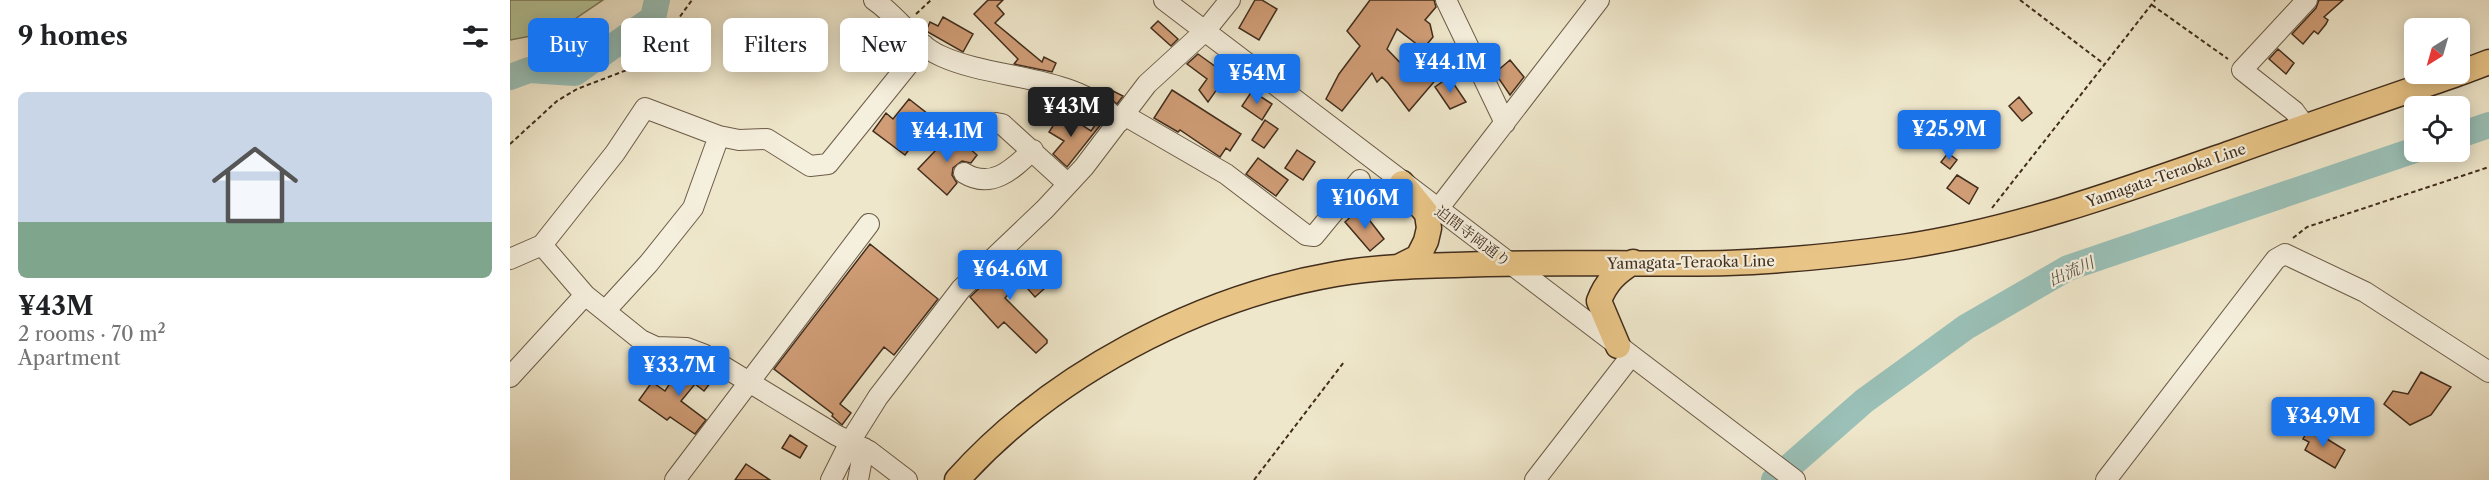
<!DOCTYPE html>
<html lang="en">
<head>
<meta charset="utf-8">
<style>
	body { margin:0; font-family:"Libre Caslon Text","Noto Serif JP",serif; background:#f6f6f6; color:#202124; height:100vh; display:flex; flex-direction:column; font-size:22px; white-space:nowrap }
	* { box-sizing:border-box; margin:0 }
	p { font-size:20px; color:#757577 }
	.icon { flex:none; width:33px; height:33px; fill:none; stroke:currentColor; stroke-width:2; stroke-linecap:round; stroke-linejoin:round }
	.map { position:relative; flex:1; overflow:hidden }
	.panel { display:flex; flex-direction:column; background:#fff; width:510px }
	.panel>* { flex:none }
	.guide { position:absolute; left:18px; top:18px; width:570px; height:54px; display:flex; gap:12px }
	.needle { width:39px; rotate:217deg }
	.fabs { position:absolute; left:1894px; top:18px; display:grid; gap:12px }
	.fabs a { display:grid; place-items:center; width:66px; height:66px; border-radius:9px; background:#fff; box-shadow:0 3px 15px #0003; font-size:30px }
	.price { position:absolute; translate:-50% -51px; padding:0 14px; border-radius:6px; background:#1a73e8; color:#fff; font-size:20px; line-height:39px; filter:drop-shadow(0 2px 3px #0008) }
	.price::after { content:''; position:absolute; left:50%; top:36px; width:18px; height:14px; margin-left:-9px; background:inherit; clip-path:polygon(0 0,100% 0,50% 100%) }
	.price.active { background:#222; color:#fff }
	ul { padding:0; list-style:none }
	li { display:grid; align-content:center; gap:12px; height:318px; padding:0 18px }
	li+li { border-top:2px solid #e0e0e0 }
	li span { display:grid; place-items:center; height:186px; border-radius:9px; color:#555 }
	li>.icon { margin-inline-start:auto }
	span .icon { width:108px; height:108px; fill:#fffc; stroke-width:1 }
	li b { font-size:26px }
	h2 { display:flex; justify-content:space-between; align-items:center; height:72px; padding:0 18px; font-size:26px }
	.tag { padding:0 21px; border-radius:9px; background:#fff; box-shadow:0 3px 15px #0003; font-size:21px; line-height:54px }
	.tag.active { background:#1a73e8; color:#fff }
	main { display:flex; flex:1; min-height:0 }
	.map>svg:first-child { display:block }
</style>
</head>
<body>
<main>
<section class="panel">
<h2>9 homes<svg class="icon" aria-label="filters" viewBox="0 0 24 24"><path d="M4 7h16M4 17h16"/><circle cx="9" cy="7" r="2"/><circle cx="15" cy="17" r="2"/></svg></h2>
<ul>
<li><span style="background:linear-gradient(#c9d6e8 70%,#7fa58c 0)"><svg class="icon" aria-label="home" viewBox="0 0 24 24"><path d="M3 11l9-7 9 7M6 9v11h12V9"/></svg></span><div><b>¥43M</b><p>2 rooms · 70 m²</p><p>Apartment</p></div></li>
</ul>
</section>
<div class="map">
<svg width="1979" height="480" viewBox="0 0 1979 480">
	<rect width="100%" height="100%" fill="#efe7cb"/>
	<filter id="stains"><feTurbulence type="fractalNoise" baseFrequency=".00333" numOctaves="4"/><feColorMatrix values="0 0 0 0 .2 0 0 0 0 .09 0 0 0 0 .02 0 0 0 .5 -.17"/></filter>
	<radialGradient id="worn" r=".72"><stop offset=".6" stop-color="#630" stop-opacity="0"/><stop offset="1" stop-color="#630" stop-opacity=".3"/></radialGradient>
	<path fill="#b6c69a" stroke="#7c7a5c" stroke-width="1.5" d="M0,0H93L47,31L0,40Z"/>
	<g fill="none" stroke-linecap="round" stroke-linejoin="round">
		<path stroke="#9ac0b7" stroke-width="26" d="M0,77L19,70L65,73L143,18L147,0
			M1950,135L1979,125
			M1264,480L1354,401L1456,327L1558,268L1905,150"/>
	</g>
	<path fill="#d09d76" stroke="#412d1d" stroke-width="1.5" d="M478,0H493L487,6L494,14L485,23L532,62L534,57L546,63L542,72L504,64L508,59L464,14Z
		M745,0H752L767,9L749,40L729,28Z
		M860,0H924L926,7L915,20L920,24L923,37L913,49L887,29L877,49L902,75L920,63L929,76L899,111L878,83L872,77L867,82L862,73L832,111L816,99L829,74L850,46L837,31Z
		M1809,0H1833L1814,17L1818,20L1816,24L1808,34L1804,31L1793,44L1782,34L1806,8Z
		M433,17L463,34L453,52L416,31L420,22L428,26Z
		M648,21L668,39L661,46L641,28Z
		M1768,49L1784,63L1776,74L1759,59Z
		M688,54L717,75L698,102L689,90L697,79L677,64Z
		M1000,60L1014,77L1000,95L985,73Z
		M939,77L956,102L940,109L925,87Z
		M599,89L613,96L607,104L596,95Z
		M662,90L731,134L720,151L716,148L710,157L670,130L668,132L644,118Z
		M742,91L762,104L752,120L732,106Z
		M1509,97L1522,113L1512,121L1499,106Z
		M399,99L423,118L395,155L363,131L376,113L383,119Z
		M552,112L581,131L588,121L592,123L557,167L543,154L554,141L539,132Z
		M755,120L768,129L754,148L742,140Z
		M442,133L467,155L461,163L452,161L443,168L442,175L447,183L437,195L408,169Z
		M787,150L805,162L793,180L775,168Z
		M1438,153L1447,160L1440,169L1431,162Z
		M748,158L778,180L766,196L736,174Z
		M1447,175L1468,188L1459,204L1437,188Z
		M858,189L863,196L852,207L847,203Z
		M850,208L874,239L860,251L835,222Z
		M360,244L428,299L384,355L374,347L330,404L341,413L332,425L322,416L323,414L264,369Z
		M506,253L534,289L525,297L511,281L495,298L537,340V343L526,353L494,322L488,328L460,297Z
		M175,360L205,377L194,391L185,384L171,401L196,420L185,434L160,417L157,420L129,400L142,382L155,391Z
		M1911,372L1941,387L1921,415L1900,425L1874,404L1883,391L1898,394Z
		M1799,428L1835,450L1825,468L1795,450L1799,442L1793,439Z
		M280,435L297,446L290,458L272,448Z
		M236,464L260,480H225Z"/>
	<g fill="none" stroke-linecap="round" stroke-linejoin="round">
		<defs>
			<path id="minor" d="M364,0C388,16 404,44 431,56C485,81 569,74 609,122
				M654,0L1285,480
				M936,0L995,123
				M614,115L716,174L796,235L804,236L850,180
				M1795,126L1784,111L1732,70L1797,0
				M469,133L486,123L492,124L558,184
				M454,173C482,190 503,169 523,150
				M928,209L1089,0
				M32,245L75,295L131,340L146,347L177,348L193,354L326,435L359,451L397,480
				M0,259L32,245L105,153L135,108L209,136L229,140L257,139L300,166L318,164L414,45
				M95,311L139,263L183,208L209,136
				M0,377L75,295
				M165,480L359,224
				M321,480L341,440L368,397L451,289L535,209L574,167L637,84L695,31L720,0
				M348,480L354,448
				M1025,480L1121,356
				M1596,480L1766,259L1775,254L1855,292L1979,372"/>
			<path id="major" d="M1950,73L1979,62
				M888,267L908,257L916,241L919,228L917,214L892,183
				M1108,346L1089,301C1096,282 1106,273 1123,262
				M447,480C541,375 687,298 826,274C865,267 906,266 945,265C1036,261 1126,265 1217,263C1275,261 1334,255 1392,247C1505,230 1613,191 1721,153C1796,126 1872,100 1947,74"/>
		</defs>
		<use href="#minor" stroke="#6c5c48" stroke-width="22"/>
		<use href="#major" stroke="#412d1d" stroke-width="27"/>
		<path stroke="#412d1d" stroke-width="2" stroke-dasharray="4.5 3" stroke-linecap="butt" d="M1510,0L1594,64
			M1642,5L1718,59
			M406,14L421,0
			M0,144L47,101L67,89L130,65L148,47L182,0
			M1482,208L1645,0
			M1783,238L1797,227L1979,167
			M744,480L834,362"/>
		<use href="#minor" stroke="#f5efdd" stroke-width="20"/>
		<use href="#major" stroke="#e8c486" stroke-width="24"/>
	</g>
	<g text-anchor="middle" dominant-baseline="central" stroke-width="4.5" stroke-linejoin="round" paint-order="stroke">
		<g font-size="15" fill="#412d1d" stroke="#f5efdd">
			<text transform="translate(1656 175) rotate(-19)">Yamagata-Teraoka Line</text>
			<text transform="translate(963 236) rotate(37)">迫間寺岡通り</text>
			<text transform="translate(1181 262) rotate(-1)">Yamagata-Teraoka Line</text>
		</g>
		<g font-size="16" font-style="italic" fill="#575244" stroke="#f5efdd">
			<text transform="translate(1561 271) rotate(-24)">出流川</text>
		</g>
	</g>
	<rect width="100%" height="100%" filter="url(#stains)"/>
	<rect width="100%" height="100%" fill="url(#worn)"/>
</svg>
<div class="fabs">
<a><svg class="needle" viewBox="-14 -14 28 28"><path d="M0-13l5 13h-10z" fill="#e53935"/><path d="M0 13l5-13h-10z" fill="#757577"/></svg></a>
<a><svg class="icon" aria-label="locate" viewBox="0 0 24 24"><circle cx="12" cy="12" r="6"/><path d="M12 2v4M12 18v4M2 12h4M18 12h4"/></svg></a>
</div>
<b class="price" style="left:940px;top:94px">¥44.1M</b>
<b class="price" style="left:747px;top:105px">¥54M</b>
<b class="price active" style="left:561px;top:138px">¥43M</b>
<b class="price" style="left:1439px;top:161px">¥25.9M</b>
<b class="price" style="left:437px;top:163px">¥44.1M</b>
<b class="price" style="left:855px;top:230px">¥106M</b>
<b class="price" style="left:500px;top:301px">¥64.6M</b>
<b class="price" style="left:169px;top:397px">¥33.7M</b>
<b class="price" style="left:1813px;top:448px">¥34.9M</b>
<div class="guide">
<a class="tag active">Buy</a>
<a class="tag">Rent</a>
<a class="tag">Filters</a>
<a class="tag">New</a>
</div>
</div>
</main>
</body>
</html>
